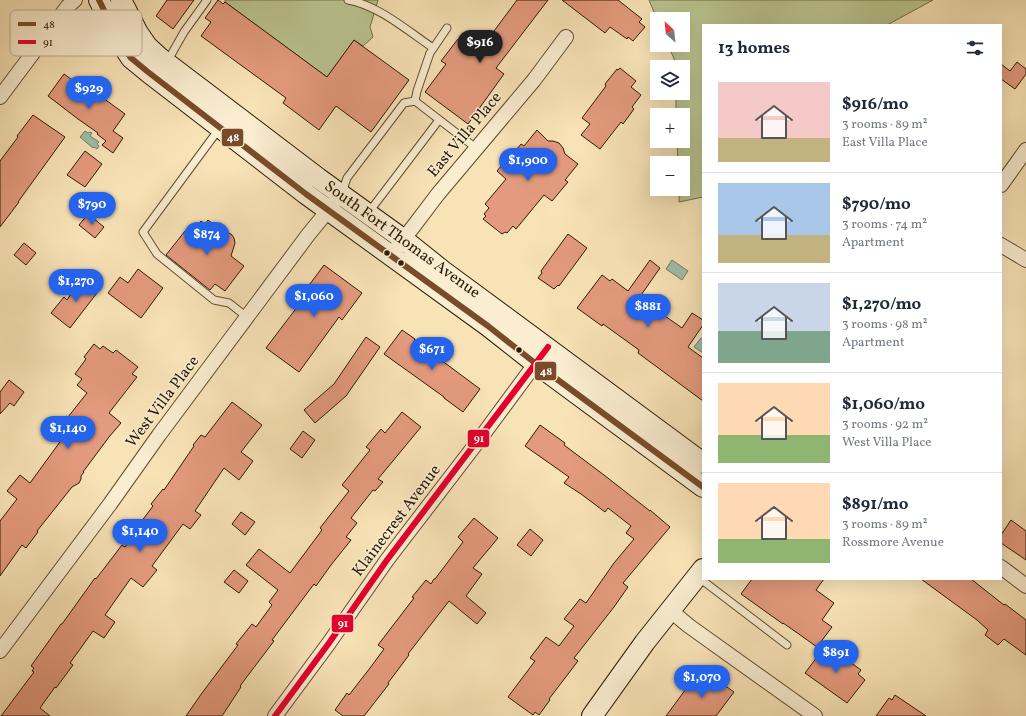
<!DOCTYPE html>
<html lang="en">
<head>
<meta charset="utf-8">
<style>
	body { margin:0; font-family:Vollkorn,serif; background:#f6f6f7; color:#1f2937; height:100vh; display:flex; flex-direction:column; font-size:15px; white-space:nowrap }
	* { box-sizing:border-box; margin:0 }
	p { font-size:13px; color:#747a83 }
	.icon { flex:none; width:22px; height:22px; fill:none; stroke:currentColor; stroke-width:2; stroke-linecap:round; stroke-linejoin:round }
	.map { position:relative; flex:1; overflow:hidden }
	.drawer { position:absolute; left:702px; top:24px; width:300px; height:556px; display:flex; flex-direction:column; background:#fff; border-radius:0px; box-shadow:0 4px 16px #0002 }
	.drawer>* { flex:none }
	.needle { width:26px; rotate:333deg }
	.buttons { position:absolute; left:650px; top:12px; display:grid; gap:8px }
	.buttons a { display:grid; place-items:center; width:40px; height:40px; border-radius:0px; background:#fff; box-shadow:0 4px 16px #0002; font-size:20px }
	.price { position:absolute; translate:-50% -34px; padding:0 9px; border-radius:14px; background:#2563eb; color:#fff; font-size:13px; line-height:26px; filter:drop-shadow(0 1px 2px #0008) }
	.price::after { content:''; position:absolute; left:50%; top:24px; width:12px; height:9px; margin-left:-6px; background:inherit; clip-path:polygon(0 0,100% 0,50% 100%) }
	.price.current { background:#222; color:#fff }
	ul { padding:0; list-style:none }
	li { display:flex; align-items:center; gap:12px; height:100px; padding:0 16px }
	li+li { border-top:1px solid #e0e1e3 }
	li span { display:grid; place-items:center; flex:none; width:112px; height:80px; border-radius:0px; color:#555 }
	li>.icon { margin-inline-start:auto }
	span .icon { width:48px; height:48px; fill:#fffc; stroke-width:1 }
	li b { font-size:17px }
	h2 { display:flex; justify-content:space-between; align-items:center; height:48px; padding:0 16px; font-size:17px }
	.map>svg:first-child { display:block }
</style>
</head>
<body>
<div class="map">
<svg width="1026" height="716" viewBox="0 0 1026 716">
	<rect width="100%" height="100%" fill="#f8e3b7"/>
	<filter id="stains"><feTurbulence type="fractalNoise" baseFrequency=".005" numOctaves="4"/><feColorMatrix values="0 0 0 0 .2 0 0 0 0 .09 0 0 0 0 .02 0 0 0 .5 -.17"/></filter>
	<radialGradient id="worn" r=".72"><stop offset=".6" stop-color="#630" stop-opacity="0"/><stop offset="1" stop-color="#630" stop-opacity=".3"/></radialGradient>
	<path fill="#bac490" stroke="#73704b" d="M225,0H378L370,27L373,37L363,46L354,40L327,77L225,2Z
		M649,0H933L887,25H703V197L679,202V189H683V163H678L677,141H683V115H676V93H683V67H675V61L668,45H683V19H657Z"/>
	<path fill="#9ebeaa" stroke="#707d68" d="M85,131L88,133L90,132L92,133L90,136L99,142L97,144L99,146L97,149L94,147L93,148L80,137Z
		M672,260L688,271L682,280L666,269Z
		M701,338L703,339V353L694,347Z"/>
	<path fill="#e49a7e" stroke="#2c1b06" d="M167,0H194L173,29L156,16Z
		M218,0L223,4L225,2L327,77L354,40L409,80L371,132L336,106L319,130L283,103L286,98L201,36L211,22L205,18Z
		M517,0H548L496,68L504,74L468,124L425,92L446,64L441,61L458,39L477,54Z
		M562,0H618L642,19L639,22L645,27L633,41L628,37L627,39L610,27L605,33Z
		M1017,62L1026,69V74L1015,89L1001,79V64L1010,71Z
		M620,68L636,81L631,87L641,95L632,107L634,109L623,124L621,122L600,149L581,135L590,124L582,118L606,86L605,84L617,69L618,70Z
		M64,74L101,101L103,98L125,114L113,131L123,138L113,153L102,145L106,141L97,134L98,133L78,119L48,96Z
		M33,115L65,137L18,202H19L0,227V161L18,137L17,136Z
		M537,130L548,141H553L559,143L563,148L565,154L578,164L565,180L568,182L552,201L544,195L516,229L513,226L507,233L505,232L502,234L483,219L486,216L484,214L489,208L485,204L506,179L497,171L506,160L507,161L521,144L524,146Z
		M85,151L102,164L85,187L67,175Z
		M88,214L104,227L95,238L79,225Z
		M208,220L222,231L229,233L232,235L234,238L235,243L231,256L244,266L225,291L215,284L210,290L166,255L185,231L190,235L201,221L205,224Z
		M568,234L587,248L559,286L558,285L554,289L538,278L542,273L541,271Z
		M24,243L36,253L26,265L14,255Z
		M650,260L660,268L639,298L664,317L665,316L682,328L692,313L703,320V325L688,347L703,358V401L638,353L639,350L603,324L602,326L577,308L602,275L610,281L612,279L628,291Z
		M324,265L362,293L342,320L339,317L299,372L266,348L307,294L304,292Z
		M138,269L163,288L141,318L108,293L120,277L128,283Z
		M82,278L100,289L70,328L51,313L64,297L67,300Z
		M402,330L415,339L414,340L480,389L463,412L444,398V397L384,354Z
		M366,337L380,347L346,396L315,423L304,410L334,384Z
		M94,344L100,349L103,346L113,353L116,350L138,367L132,374L137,377L109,413L121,423L109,437L83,472H84L81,476V479L79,483L72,487L37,531L38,532L26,548L22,545L0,576V521L17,499L7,491L20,475L30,483L65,435L56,429L66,416L68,417L87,393L77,385L82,379L75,374L86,359L84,357Z
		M9,380L24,392L14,406L10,403L0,414V392Z
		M232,402L262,425L241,452L253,461L239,480L224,468L195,511L201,515L190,529L183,524L152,566L157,570L143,587L131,578L105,615L115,622L104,638L93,631L70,663L73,665L56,688L55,687L40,708L50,716H1L34,672L32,671L34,668L31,666L61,624H62L95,578L96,579L122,545L125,547L140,527L138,526L153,506L151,504L163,489L164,490L194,446L193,445L201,435L205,437Z
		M402,412L421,427L378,479L383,482L375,491L373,490L351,518L357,523L346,537L351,540L331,565L316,586L314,584L272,640L274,641L246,678L240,686L241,687L222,716H186L202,693L238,645L236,644L252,624L256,627L272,605L269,602L278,590L246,565L259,549L290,573L322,530L320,528L349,491L342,485L370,450L366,447L381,429L385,433Z
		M540,425L565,443L564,445L604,475L650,511V510L670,527L623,583L628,587L614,607L574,658L578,661L549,699L550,700L539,715L535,712L533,715L508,697L535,661L530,658L546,637L559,646L574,626L564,619L580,599L586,603L614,563L634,539L626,533L631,526L608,508L605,512L581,494L564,483L569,477L525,446Z
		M303,431L315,440L302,458L290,449Z
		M241,512L255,522L245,535L232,524Z
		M474,518L498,538L473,568L482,574L466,596L486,613L477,624L449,601L408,654L409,655L388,683L389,684L364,716H343L335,710L347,693L349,695L370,668L384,649L378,645L414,598L412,597L426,580L431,584L434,579H435L463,542L458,537Z
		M1011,520L1026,531V560L1001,543V535Z
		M530,529L543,540L531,556L517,545Z
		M234,570L248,581L239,593L224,582Z
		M752,579H824L816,590L834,603L822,620L832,627L817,647L796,632L783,623V624L741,594Z
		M921,579H971L1004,605L1005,604L1026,620V655L1004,639L998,645L985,635L988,630L977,620Z
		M826,645L861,670L858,674L865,680L847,703L805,673Z
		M697,674L701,677L702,674L713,682L717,680L734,692L716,716H666Z
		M895,695L926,716H876L889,698L892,700Z"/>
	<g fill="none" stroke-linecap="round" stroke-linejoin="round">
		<defs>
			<path id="lane" d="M348,0C378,5 408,31 433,48
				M167,62L184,32L207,0
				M415,101L417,91L430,53L447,28
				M219,129L143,232L157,254L214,300L229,303L247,317
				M342,193L347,178L404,103L415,101L476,148
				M369,212L439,120
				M698,577L787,645"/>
			<path id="street" d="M0,97L68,6L75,0
				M1001,185L1026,150
				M1001,245L1026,260
				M391,255L413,227L438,194L534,80L566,37
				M1001,567L1026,586
				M671,611L689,626L815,716
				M0,651L110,504L159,435L308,235L334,203
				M275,716L329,643L387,560L479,440L541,356"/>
			<path id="secondary" d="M99,0L117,37L131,58L148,72L306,194L488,326L535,363L703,487
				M121,0L138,33L147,46L160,58L318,178L403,239L443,271L703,463
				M592,716L645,642L703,569"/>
		</defs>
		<use href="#lane" stroke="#5f4d32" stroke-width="9"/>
		<use href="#street" stroke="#5f4d32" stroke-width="16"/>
		<use href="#secondary" stroke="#2c1b06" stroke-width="22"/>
		<use href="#lane" stroke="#faedd0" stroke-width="7"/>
		<use href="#street" stroke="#faedd0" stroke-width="14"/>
		<use href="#secondary" stroke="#faedd0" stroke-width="20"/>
		<defs>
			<path id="bus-1" d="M99,0L117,37L131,58L148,72L306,194L488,326L535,363L703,487"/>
			<path id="bus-2" d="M275,716L329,643L387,560L548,347"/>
		</defs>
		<use href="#bus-1" stroke="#faedd0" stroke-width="9"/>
		<use href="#bus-2" stroke="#faedd0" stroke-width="9"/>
		<use href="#bus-1" stroke="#7a4b2a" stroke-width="6"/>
		<use href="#bus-2" stroke="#e4002b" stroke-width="6"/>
	</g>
	<g fill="#2c1b06" stroke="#faedd0" stroke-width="1.5">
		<circle cx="387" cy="253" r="3.5"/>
		<circle cx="401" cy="263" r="3.5"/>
		<circle cx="519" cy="350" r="3.5"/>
	</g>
	<g text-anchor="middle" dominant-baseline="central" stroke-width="3" stroke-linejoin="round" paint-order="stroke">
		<g font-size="16" fill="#2c1b06" stroke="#faedd0">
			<text transform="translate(465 135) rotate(-50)">East Villa Place</text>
			<text transform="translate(402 240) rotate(36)">South Fort Thomas Avenue</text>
			<text transform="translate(163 402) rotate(-53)">West Villa Place</text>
			<text transform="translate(397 521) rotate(-53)">Klainecrest Avenue</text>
		</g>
	</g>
	<rect x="10" y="10" width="132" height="46" rx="6" fill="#faedd0" stroke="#bcae93" stroke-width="1"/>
	<rect x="18" y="22" width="18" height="4" fill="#7a4b2a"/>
	<rect x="18" y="40" width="18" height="4" fill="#e4002b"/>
	<g font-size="11" fill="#2c1b06">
		<text x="43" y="28">48</text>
		<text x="43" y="46">91</text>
	</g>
	<g stroke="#faedd0" stroke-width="1.5">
		<rect x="221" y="128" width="23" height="19" rx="4" fill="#7a4b2a"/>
		<rect x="534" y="361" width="23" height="20" rx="4" fill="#7a4b2a"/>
		<rect x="467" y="429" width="23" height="19" rx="4" fill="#e4002b"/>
		<rect x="331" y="614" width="23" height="19" rx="4" fill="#e4002b"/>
	</g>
	<g font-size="11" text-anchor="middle" font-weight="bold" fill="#fff">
		<text x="233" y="141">48</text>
		<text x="546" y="375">48</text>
		<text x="479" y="442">91</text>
		<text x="343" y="627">91</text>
	</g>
	<rect width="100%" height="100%" filter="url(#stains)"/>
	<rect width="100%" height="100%" fill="url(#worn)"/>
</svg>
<div class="buttons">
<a><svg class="needle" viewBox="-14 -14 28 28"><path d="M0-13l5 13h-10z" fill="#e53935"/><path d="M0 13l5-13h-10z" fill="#747a83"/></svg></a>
<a><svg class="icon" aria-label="layers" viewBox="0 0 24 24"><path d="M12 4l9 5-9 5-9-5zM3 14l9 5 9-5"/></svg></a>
<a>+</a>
<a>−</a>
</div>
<b class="price current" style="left:480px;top:64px">$916</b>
<b class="price" style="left:89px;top:110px">$929</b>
<b class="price" style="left:528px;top:182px">$1,900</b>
<b class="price" style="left:92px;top:226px">$790</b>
<b class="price" style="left:207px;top:256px">$874</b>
<b class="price" style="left:76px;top:303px">$1,270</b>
<b class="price" style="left:314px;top:318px">$1,060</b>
<b class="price" style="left:648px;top:328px">$881</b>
<b class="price" style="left:432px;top:371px">$671</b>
<b class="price" style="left:68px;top:450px">$1,140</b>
<b class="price" style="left:140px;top:553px">$1,140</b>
<b class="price" style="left:836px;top:674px">$891</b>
<b class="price" style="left:702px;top:699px">$1,070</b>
<section class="drawer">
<h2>13 homes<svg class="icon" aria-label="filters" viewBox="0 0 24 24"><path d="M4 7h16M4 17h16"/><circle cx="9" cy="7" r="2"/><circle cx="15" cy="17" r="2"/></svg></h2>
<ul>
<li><span style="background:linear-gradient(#f6c9c9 70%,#c2b280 0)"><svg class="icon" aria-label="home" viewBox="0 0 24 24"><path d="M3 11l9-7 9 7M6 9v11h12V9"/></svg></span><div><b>$916/mo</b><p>3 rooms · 89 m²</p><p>East Villa Place</p></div></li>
<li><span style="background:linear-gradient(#a9c7e8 65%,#c2b280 0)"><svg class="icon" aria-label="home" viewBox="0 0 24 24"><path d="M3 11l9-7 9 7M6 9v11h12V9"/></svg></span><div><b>$790/mo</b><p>3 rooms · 74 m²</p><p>Apartment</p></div></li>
<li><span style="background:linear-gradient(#c9d6e8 60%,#7fa58c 0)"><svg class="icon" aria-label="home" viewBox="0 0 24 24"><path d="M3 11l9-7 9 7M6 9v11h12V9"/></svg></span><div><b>$1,270/mo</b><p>3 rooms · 98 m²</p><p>Apartment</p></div></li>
<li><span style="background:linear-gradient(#ffd9b3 65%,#8fb573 0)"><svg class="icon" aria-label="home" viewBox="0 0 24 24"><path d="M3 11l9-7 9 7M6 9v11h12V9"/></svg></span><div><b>$1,060/mo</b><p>3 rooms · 92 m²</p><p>West Villa Place</p></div></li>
<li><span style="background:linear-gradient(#ffd9b3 70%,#8fb573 0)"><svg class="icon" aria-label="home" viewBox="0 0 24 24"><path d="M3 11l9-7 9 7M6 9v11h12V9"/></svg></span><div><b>$891/mo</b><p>3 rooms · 89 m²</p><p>Rossmore Avenue</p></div></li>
</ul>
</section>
</div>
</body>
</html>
